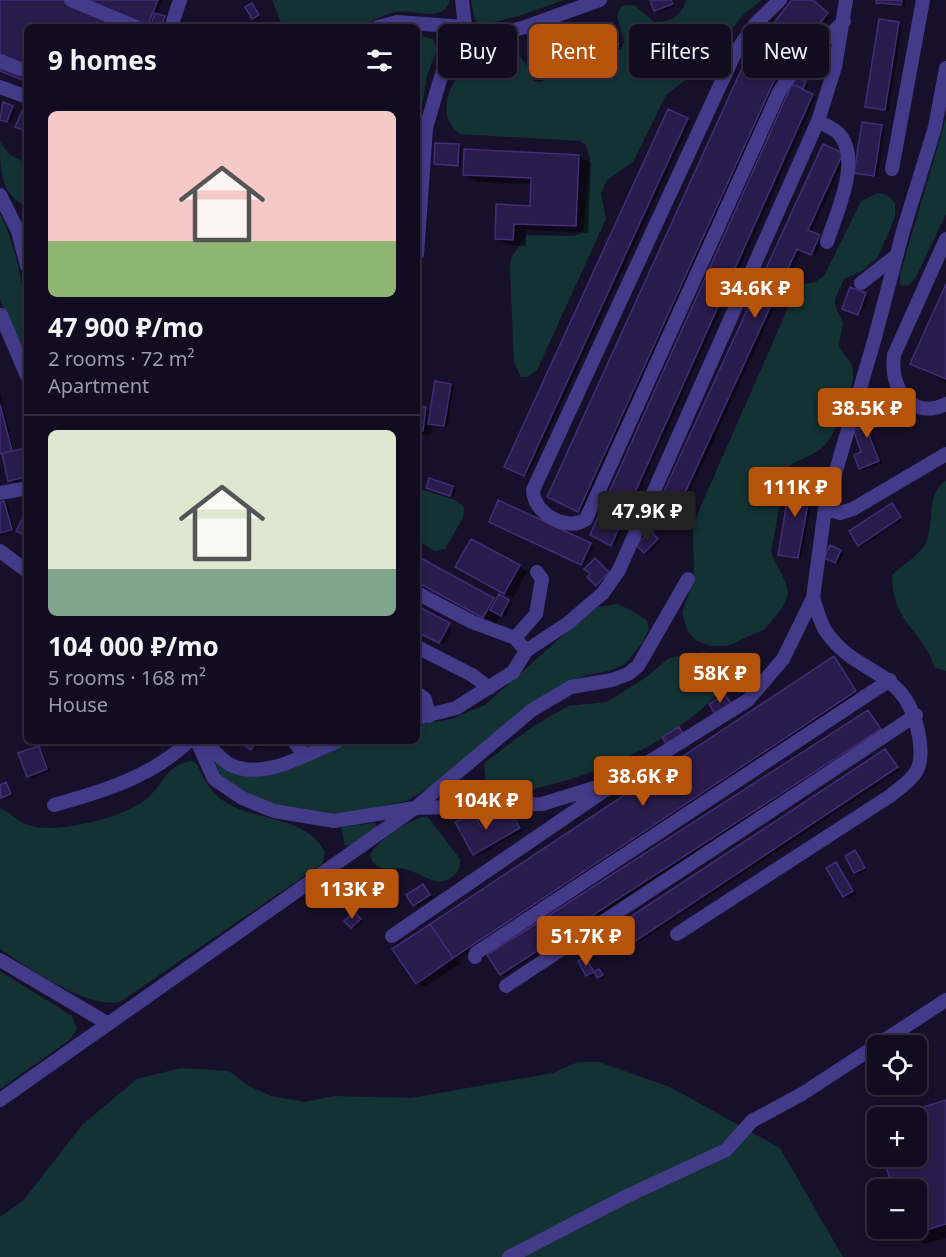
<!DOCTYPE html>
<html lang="en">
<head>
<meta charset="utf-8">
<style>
	body { margin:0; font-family:"Noto Sans",sans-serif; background:#1a1529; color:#f1f3f6; height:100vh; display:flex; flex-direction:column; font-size:22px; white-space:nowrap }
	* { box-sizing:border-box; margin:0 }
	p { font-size:20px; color:#9c9ba5 }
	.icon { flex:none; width:33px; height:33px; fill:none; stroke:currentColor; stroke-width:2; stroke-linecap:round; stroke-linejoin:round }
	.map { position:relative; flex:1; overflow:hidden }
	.panel { position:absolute; left:24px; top:24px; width:396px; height:720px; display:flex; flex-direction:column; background:#110c20; border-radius:9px; box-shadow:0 3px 9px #0003,0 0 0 2px #302c3e }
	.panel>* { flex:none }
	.top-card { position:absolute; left:438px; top:24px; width:417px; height:54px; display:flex; gap:12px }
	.controls { position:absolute; left:867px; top:1035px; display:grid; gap:12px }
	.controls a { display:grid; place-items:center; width:60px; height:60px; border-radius:9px; background:#110c20; box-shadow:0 3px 9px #0003,0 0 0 2px #302c3e; font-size:30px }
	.price { position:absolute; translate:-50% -51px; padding:0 14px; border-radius:6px; background:#b45309; color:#fff; font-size:20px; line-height:39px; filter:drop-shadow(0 2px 3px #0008) }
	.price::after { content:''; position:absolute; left:50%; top:36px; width:18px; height:14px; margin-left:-9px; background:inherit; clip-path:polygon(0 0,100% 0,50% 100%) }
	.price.current { background:#222; color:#fff }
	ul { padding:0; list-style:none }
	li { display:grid; align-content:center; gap:12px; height:318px; padding:0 24px }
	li+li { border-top:2px solid #302c3e }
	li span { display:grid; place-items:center; height:186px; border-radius:9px; color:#555 }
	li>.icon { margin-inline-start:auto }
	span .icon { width:108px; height:108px; fill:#fffc; stroke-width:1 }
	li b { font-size:26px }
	h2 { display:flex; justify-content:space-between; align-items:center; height:72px; padding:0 24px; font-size:26px }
	.chip { padding:0 21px; border-radius:9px; background:#110c20; box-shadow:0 3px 9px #0003,0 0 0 2px #302c3e; font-size:21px; line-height:54px }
	.chip.current { background:#b45309; color:#fff }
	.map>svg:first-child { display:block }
</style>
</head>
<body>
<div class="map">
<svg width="946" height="1257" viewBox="0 0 946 1257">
	<rect width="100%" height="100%" fill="#17102a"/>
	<path fill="#133234" d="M272,0H450C444,24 414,9 397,12C382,14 371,24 358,27C340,31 303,27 283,27Z
		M471,0H564L519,16L481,25L475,20Z
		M686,0H762L744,14L702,67L666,95L633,162L607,180L601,194L606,219L537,370L528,377H521L514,362L510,266L511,258L527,235L574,236L580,234L584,227L590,158L586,145L579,141L460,134C417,105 486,23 520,57C527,63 529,73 534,81L540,82L621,49L624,42L617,16L621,6L634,5L654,22C671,22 681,17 686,0Z
		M417,35L433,39L437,50L427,75L421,113L417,116Z
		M946,118V214L916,277L909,285L903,286L900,284V274Z
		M0,142L9,154L27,164V207C0,194 0,170 0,142Z
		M878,193L887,195L895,203V217L878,257L862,271L844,279L835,299V305L843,323L839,345C842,354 851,359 853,369C856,387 835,440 819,450C809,457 797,460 786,468L771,553L786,583L788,594L783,607L765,629L727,646H710L697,641L688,632L682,613L694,578L693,524L798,285L815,282L824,276L861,201Z
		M0,213C21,258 27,303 27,352L18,343L0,299Z
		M946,481V671L935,668C921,627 893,625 892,575C902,566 916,557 924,546C936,528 924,494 946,481Z
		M417,488L455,500L464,507L463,518L445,549L434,551L417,540Z
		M617,604L631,610L647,621L649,629L643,642L625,664L609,671L586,675L541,698L430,787L406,801L339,816L286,808L263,801L220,779L211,760L227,768L295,766L353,741H417V725L451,719L485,705L576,624L598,607Z
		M703,652L734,655L741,672C725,686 710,703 693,716C652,749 603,771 553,784C525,791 513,798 486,787L484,763L532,727L568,706L607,702L648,676L669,658Z
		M191,761L196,763C202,774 207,786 216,795C247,824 306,812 325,853L322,864L120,1002C88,1009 26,967 0,949V808C10,812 18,822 28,825C56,835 129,817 150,796C163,782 169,764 191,761Z
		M427,816L460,859C460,867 459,871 453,876C437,890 423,873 405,869C397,867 384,870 377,866C372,863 371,859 370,854C383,837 407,820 427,816Z
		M374,823L377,827L355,845L345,846L341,827Z
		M0,971L72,1016L77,1028L71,1039L0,1089Z
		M578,1062H599L670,1087L780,1148L843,1257H0V1217L23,1201L82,1125L137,1079L181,1068L229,1071L249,1086L271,1096L305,1102L334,1096L411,1098L553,1073Z"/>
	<path fill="#0007" d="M0,0H162L156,15L168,20L165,27H27V81L0,70Z
		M652,0H674L675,6L659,12Z
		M794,0H812L831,16L779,81L582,512L553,499Z
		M878,0H905V6L881,5Z
		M252,5L262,17L257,20L253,18Z
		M898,24L902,26L889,111L870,108L867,106Z
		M611,25L615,27L622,46L612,49L609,47Z
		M591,33L594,35L601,53L542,76L538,74Z
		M797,78L809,85L805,92L816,97L615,546L592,535Z
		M3,104L16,110L10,123L0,119Z
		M687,119L691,121L528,476L509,468Z
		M863,124L885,128L878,177L856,172Z
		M417,131H419L422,146H417Z
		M459,146L462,148L461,167L435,164Z
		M823,146L846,157L811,233L823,238L815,256L801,250L682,509L666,501Z
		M579,156L591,163L588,233L526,230V246L509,245L496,238L531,207L532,184L477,182L465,174Z
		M946,288V383L912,364Z
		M865,294L869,296L861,315L847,310Z
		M451,385L454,387L447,427L432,425L431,435L417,433V407L432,412Z
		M0,392L14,452L27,449V483L18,485L10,480L4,455L0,456Z
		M874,408L878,410L884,426L870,432L882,463L864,470L860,468L863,453L855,432L869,427Z
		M811,483L815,485L801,559L783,556L779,554Z
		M453,487L456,489L453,497L431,490Z
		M4,502L8,504L14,532L0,535V503Z
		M892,505L903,519L863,546L859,544Z
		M494,523L590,544L594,546L585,565Z
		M651,533L660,541L648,554L645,552Z
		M472,541L527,571L513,598L457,567Z
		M831,547L844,553L839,564L826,557Z
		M417,558L497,601L499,596L512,603L505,617L501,614L496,624L417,581Z
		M599,562L612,575L600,587L592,575Z
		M417,608L452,627L444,644L417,630Z
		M834,658L859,693L458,959L461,963L425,987L417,983Z
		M868,712L884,732L504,976L501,974Z
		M240,741H261L255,750Z
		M38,748L42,750L50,771L32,778L28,776Z
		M885,750L900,770L635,945L632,943Z
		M6,784L14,796L6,799L2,797L0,786Z
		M510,811L523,830L478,856L474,854L473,814L483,827Z
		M855,852L867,870L859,874L855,872Z
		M836,863L856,894L847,898L844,896Z
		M423,886L433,898L418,907L408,896Z
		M396,896L397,898L382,905Z
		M357,916L363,921L355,929L352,927Z
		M585,959L595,973L599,970L605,977L602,979L597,974L591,977L587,975Z
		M946,1101V1238L925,1244L908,1235L916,1228V1156Z"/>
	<path fill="#291b4b" stroke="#422d78" stroke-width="1.5" d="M0,0H158L147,27H27V82L0,71Z
		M650,0H671L673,4L654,11Z
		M792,0H813L828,13L775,79L578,512L547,497L748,55Z
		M876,0H902L901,5L876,3Z
		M252,3L259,15L252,19L245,7Z
		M155,13L165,16L161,27H150Z
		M879,19L899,22L885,110L865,107Z
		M611,23L619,44L607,48L600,28Z
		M591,31L599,51L537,75L529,55Z
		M796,76L806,81L803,89L792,84Z
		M792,84L813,94L611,546L590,535Z
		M3,102L13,106L7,122L0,120Z
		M668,109L688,118L524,476L504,467Z
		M22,111L27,113L26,131L15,127Z
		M862,122L882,125L874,176L854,173Z
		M435,143L459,144L458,166L434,164Z
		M823,144L843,153L808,230L820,235L811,255L797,249L678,508L660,500Z
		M464,149L579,155L576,226L514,224L513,240L495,239L496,204L530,206L531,178L463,175Z
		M946,284V379L910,364Z
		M850,287L866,293L858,315L842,309Z
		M435,381L451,384L444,426L428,424Z
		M0,404L12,451L0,454Z
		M417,406L426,407L423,431L417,430Z
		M875,406L882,425L867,430L879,461L859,469L854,455L861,452L854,431L867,426L861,411Z
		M27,448V477L8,481L2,453Z
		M429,478L453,486L450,496L426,488Z
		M791,478L812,482L798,558L778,555Z
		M498,500L591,543L581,565L489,522Z
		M4,501L12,530L0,533V502Z
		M892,503L901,517L858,546L849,531Z
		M27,510V536L16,531Z
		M650,531L658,539L644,553L636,545Z
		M471,539L520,565L504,594L455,567Z
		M830,545L841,550L835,563L824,558Z
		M417,556L494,598L483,618L417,582Z
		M595,558L609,572L596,586L587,577L590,574L584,569Z
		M499,594L509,600L501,616L490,610Z
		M417,606L450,623L439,643L417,632Z
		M834,656L856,691L453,958L430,924Z
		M725,694L731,704L715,714L709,704Z
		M868,710L881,729L500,975L487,955Z
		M679,727L685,737L668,747L662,737Z
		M238,741H257L251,750Z
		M39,746L47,769L27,777L18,753Z
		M885,749L898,767L631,944L618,925Z
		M613,765L618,776L600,783L595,773Z
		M6,782L11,794L1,798L0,785Z
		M510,810L520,828L473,855L455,822L473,812L481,827Z
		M855,850L865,868L854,873L845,856Z
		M836,862L853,891L843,897L826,868Z
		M387,884L394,896L379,906L372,894Z
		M423,884L430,895L413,906L406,895Z
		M354,912L361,919L351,928L344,921Z
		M430,924L453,958L416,984L392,949Z
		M585,957L594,972L586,976L578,961Z
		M599,969L603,975L597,978L594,972Z
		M946,1100V1224L907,1236L905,1228H916V1190H893L883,1156H916V1118H888Z
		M878,1121V1140L872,1122Z"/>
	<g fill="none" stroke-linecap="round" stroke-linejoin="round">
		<path stroke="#443a8a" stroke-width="14" d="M71,0L136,27
			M462,0L466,34
			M780,0L756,23L735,53L533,490C533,513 567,533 586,519L779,92L789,77L844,21
			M171,27L180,0
			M378,27L397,22L465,27
			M0,61L20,69
			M0,87L27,97
			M892,169L923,0
			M0,195L18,231L27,266
			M946,239L894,355C889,387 911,421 946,404
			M827,242C836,214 863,158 838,133C833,128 824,125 818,121L835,67L846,0
			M417,254L426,128L447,56L467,43L525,27L600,0
			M861,283L897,255
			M1,315L27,376
			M0,493L27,488
			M825,508L840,513L853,509L946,454
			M0,551L27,571
			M417,593L472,622L515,638L526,651
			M515,638L536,614L542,579L537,572
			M417,647L472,675L489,688
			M417,693L425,699L429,716
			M417,718L456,708L513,672L526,651L568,623L603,593L619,570L818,121
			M197,741L214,779L242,798L274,811L334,821L415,808L542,804L607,784
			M203,741C212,748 221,760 231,765C264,781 308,753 338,741
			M294,741L303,754
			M54,805C104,791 151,777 189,741
			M677,934L890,796C915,776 925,771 919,736C907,667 859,678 827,633C820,624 817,609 813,598
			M392,936L620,780L748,700L783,659L813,598L825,508L874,341L903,231L935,127L946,68
			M475,957L476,953L890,680
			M0,960L107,1023
			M506,986L916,715
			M0,1100L415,808L532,710L571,687L612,680L628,674L638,666L688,579
			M509,1257L625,1197L726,1150L752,1121L802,1094L946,1000"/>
	</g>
</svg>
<div class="controls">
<a><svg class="icon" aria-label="locate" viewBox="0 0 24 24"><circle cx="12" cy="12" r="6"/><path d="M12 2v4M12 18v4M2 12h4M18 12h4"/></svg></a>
<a>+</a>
<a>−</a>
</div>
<b class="price" style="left:755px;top:319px">34.6K ₽</b>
<b class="price" style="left:867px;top:439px">38.5K ₽</b>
<b class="price" style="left:795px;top:518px">111K ₽</b>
<b class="price current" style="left:647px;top:542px">47.9K ₽</b>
<b class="price" style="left:720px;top:704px">58K ₽</b>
<b class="price" style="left:643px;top:807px">38.6K ₽</b>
<b class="price" style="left:486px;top:831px">104K ₽</b>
<b class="price" style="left:352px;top:920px">113K ₽</b>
<b class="price" style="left:586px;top:967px">51.7K ₽</b>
<div class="top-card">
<a class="chip">Buy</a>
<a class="chip current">Rent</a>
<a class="chip">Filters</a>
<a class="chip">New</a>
</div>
<section class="panel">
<h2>9 homes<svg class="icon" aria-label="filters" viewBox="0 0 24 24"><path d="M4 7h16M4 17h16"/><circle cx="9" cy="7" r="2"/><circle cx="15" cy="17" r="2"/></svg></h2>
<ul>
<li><span style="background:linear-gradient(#f6c9c9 70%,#8fb573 0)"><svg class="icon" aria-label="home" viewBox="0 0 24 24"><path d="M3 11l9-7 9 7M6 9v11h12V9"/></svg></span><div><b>47 900 ₽/mo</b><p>2 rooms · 72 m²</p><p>Apartment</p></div></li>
<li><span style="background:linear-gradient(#dfe7d0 75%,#7fa58c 0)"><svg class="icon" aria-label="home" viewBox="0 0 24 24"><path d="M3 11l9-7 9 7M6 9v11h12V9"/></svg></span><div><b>104 000 ₽/mo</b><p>5 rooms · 168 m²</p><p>House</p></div></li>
</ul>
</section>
</div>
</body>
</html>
